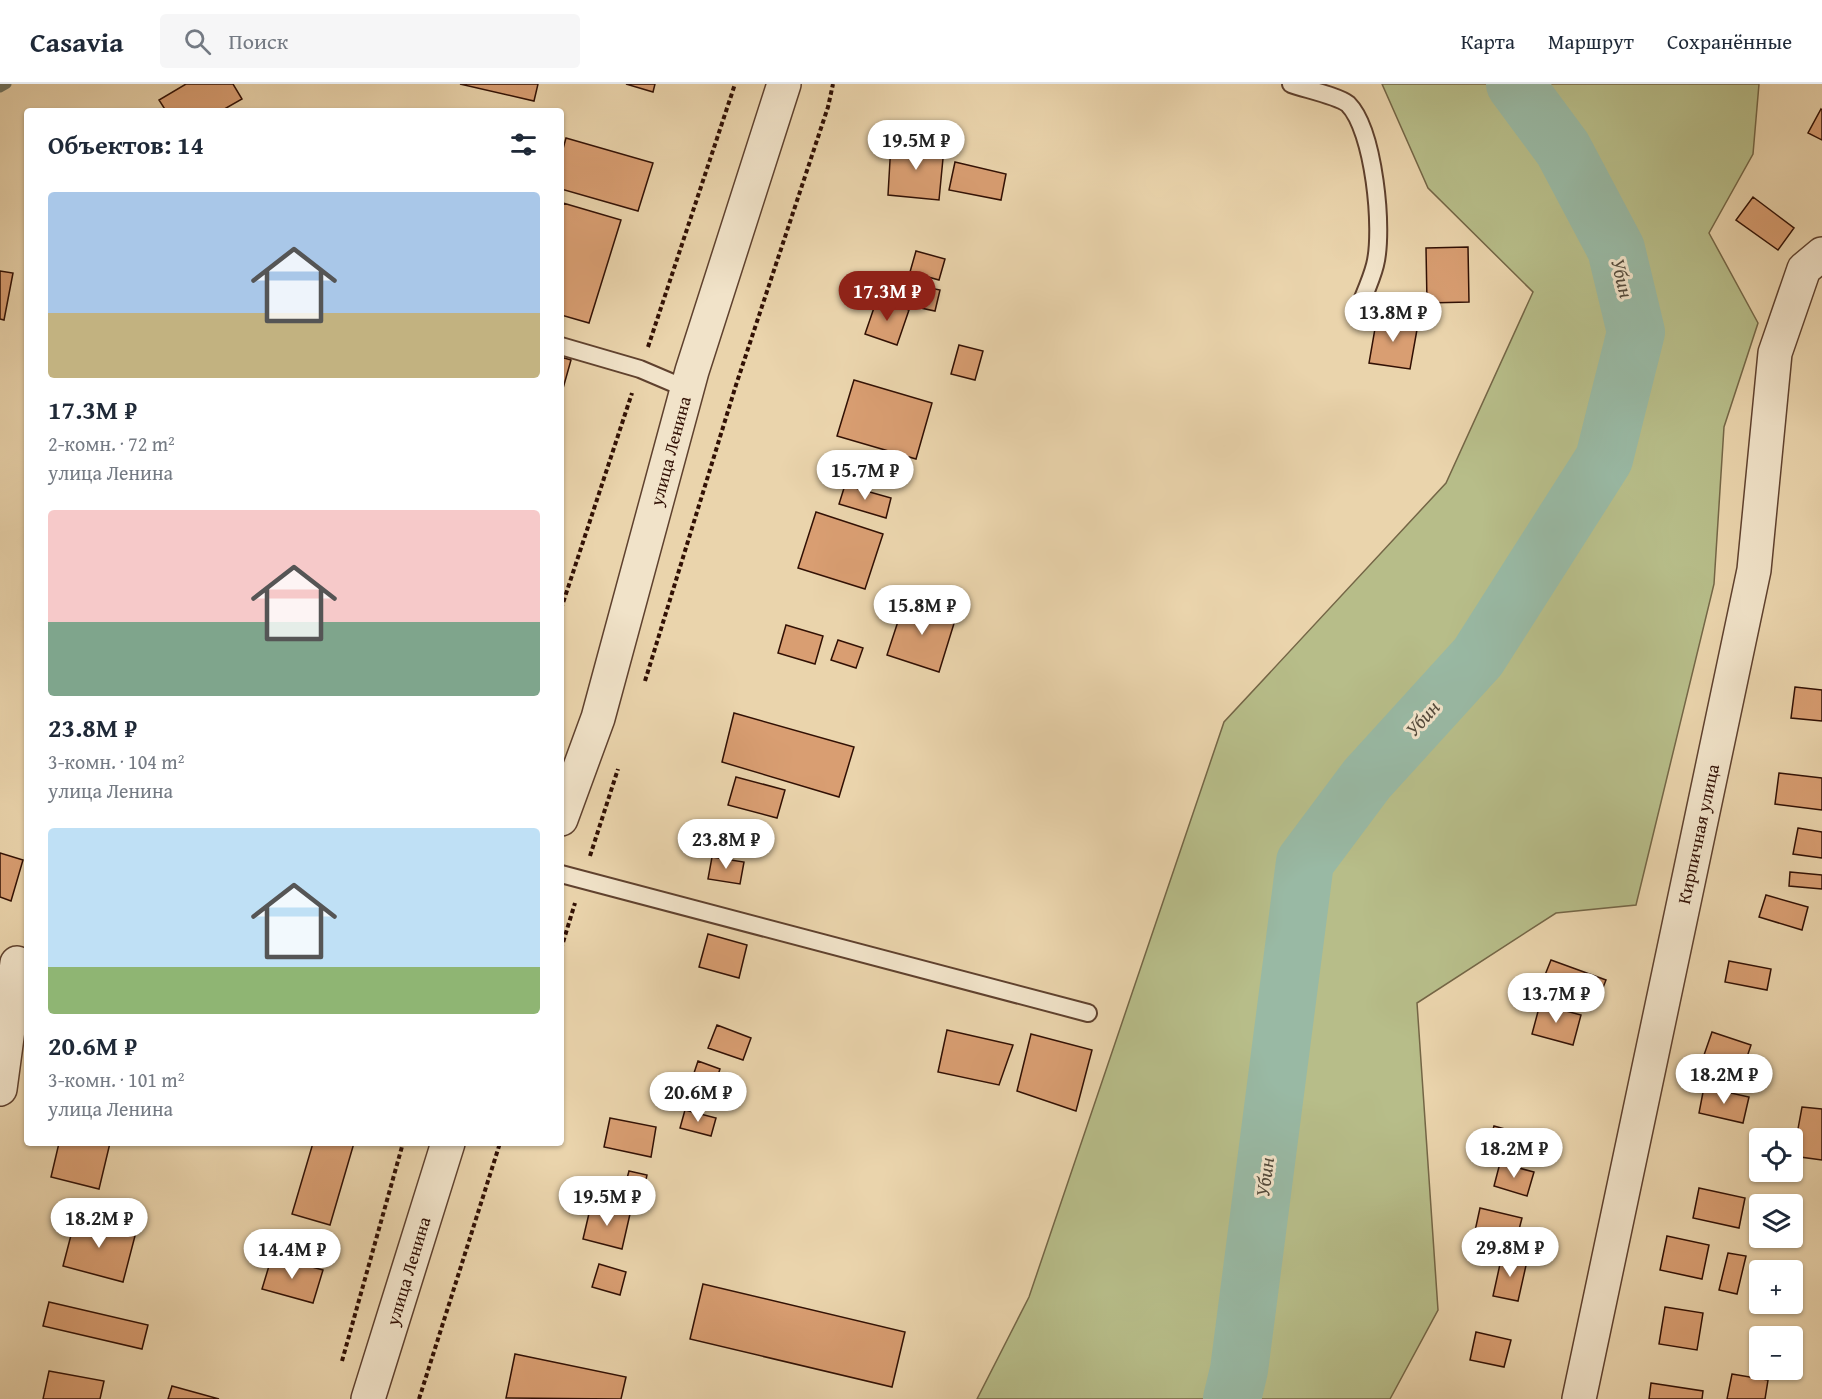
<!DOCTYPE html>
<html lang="ru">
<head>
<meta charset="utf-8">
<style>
	body { margin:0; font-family:"Gentium Book Plus",serif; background:#f6f6f7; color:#1f2937; height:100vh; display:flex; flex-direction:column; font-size:22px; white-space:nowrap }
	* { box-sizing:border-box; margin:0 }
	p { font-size:20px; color:#747a83 }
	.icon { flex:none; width:33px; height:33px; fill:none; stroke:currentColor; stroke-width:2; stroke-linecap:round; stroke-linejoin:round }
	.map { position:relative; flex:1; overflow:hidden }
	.side { position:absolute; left:24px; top:24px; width:540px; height:1038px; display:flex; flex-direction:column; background:#fff; border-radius:6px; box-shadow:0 2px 4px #0004 }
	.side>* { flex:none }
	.controls { position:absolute; left:1749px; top:1044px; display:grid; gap:12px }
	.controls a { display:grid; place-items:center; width:54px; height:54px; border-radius:6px; background:#fff; box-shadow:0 2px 4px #0004; font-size:30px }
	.price { position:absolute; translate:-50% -51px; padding:0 14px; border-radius:21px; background:#fff; color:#222; font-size:20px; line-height:39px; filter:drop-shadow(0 2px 3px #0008) }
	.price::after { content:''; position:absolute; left:50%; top:36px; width:18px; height:14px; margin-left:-9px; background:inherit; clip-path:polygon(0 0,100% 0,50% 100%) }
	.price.current { background:#8f2418; color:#fff }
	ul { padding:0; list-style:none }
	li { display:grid; align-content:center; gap:12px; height:318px; padding:0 24px }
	li span { display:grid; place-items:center; height:186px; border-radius:6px; color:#555 }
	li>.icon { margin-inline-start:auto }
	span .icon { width:108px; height:108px; fill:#fffc; stroke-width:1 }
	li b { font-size:26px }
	h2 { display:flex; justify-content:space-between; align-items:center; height:72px; padding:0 24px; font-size:26px }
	header { display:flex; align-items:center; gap:36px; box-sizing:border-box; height:84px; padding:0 30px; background:#fff; border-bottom:2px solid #e0e1e3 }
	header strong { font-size:28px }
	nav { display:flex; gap:33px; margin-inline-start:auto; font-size:21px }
	.search { width:420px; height:54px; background:#f6f6f7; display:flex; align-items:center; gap:15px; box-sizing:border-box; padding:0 21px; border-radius:6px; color:#747a83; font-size:22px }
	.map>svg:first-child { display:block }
</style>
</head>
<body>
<header>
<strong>Casavia</strong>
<div class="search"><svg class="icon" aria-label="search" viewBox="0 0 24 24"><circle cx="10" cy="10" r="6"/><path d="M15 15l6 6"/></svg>Поиск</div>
<nav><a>Карта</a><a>Маршрут</a><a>Сохранённые</a></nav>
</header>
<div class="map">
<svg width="1822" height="1315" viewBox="0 0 1822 1315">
	<rect width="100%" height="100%" fill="#ead4ac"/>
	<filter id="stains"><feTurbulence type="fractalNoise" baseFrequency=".00333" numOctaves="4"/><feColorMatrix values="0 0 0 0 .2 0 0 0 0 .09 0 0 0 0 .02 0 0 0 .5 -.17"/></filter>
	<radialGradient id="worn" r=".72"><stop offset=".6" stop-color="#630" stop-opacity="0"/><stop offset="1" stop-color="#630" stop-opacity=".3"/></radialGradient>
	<path fill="#b7bd89" stroke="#746646" stroke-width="1.5" d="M1382,0H1759L1753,70L1709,149L1758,239L1724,343L1714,500L1636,821L1556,829L1417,919L1438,1226L1390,1315H977L1029,1213L1224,638L1446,399L1533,208L1428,104Z"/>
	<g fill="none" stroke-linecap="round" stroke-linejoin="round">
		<path stroke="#6f7564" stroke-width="9" d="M0,4L7,0"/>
		<path stroke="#99b9a4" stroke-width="58" d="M1232,1315L1239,1286L1305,778L1367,695L1478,573L1604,375L1636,248L1616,165L1563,65L1515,0"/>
	</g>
	<path fill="#d99e72" stroke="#311004" stroke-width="1.5" d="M186,0H233L242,15L221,27H166L159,16Z
		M460,0H538L534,17Z
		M626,0H655L653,8Z
		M1821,25L1822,26V56L1808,49Z
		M566,54L653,79L638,127L561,105V72Z
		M891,59L944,64L939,116L888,111Z
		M955,78L1006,90L1001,116L949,106Z
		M1753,113L1794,144L1778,166L1736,136Z
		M563,119L621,136L589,239L561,231Z
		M1468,163L1469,218L1427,219L1426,164Z
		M916,167L945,175L939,196L910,188Z
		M0,187L13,189L4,236L0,235Z
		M902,198L940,206L935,227L897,219Z
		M877,215L909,226L897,261L865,250Z
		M1377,233L1418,240L1410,285L1369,279Z
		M959,261L983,267L975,296L951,290Z
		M561,273L571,276L562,308H561Z
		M854,296L932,319L916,375L837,352Z
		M845,401L891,414L886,434L839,420Z
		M816,428L883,450L865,505L798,484Z
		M905,516L956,533L939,588L887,571Z
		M786,541L823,552L815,580L778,569Z
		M838,556L863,564L856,584L831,576Z
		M1795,603L1822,606V637L1791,634Z
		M734,629L854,663L839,713L722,678Z
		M1779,689L1822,694V726L1775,720Z
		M736,693L785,706L777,734L728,721Z
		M1798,744L1822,748V774L1793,770Z
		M0,769L23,776L11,817L0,813Z
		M712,773L744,778L740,800L708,795Z
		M1790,788L1822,791V805L1789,802Z
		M1766,811L1808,823L1802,846L1759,833Z
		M708,850L747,861L739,894L699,883Z
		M1551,876L1606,896L1598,916L1543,896Z
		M1729,877L1771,885L1767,906L1725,898Z
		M1540,920L1581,931L1573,961L1532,950Z
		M717,941L751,954L743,976L708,964Z
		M947,946L1013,961L999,1001L938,988Z
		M1712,948L1751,961L1743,985L1704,971Z
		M1031,950L1092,966L1076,1027L1017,1007Z
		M698,977L720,985L710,1015L688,1007Z
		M1704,1003L1749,1013L1743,1039L1699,1029Z
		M1802,1023L1822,1025V1076L1793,1072Z
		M685,1026L716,1034L711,1052L680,1044Z
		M610,1034L656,1043L651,1073L604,1063Z
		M1494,1042L1534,1053L1528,1073L1488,1062Z
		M59,1059H110L99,1105L51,1093Z
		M313,1059H354L330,1141L292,1130Z
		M1500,1079L1534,1088L1527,1112L1494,1102Z
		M629,1087L647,1091L641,1118L622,1113Z
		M1699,1104L1745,1114L1739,1144L1693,1134Z
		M591,1121L630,1130L622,1165L583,1155Z
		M1480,1124L1522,1134L1516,1157L1475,1147Z
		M76,1132L136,1148L123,1198L63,1182Z
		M1667,1152L1709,1161L1702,1195L1660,1186Z
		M1728,1169L1746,1172L1737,1210L1719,1206Z
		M1502,1171L1527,1177L1518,1217L1493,1212Z
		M272,1172L323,1186L313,1219L262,1205Z
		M599,1180L626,1188L620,1211L592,1203Z
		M703,1200L905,1248L892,1303L690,1255Z
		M49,1218L148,1241L142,1265L43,1242Z
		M1665,1223L1703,1229L1697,1266L1659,1260Z
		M1476,1248L1511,1256L1504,1283L1470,1276Z
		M515,1270L626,1293L621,1315L506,1314Z
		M49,1287L104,1297L100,1315H43Z
		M1732,1290L1768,1296L1765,1315H1727Z
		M1651,1299L1703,1307L1702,1315H1649Z
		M172,1302L219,1315H168Z"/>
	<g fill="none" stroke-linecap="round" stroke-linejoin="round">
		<defs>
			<path id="service" d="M1291,0C1305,5 1338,12 1348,20C1374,46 1384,146 1375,181C1371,197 1363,213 1357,229
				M561,262L640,285L687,305
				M561,790L1088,929"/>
			<path id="minor" d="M0,1005L17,879
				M1579,1315L1754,486L1775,269L1804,185L1822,170"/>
			<path id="tertiary" d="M561,735L598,634L692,287L784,0
				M368,1315L448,1059"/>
		</defs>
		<use href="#service" stroke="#5f412e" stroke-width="20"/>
		<use href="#minor" stroke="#5f412e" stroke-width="36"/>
		<use href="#tertiary" stroke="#5f412e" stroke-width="36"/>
		<path stroke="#311004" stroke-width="4" stroke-dasharray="4.5 3" stroke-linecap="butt" d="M648,263L735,0
			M561,525L632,309
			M645,597L736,301L828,23L833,0
			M590,772L618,685
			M561,865L575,819
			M342,1277L403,1059
			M419,1315L500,1059"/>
		<use href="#service" stroke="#f1e3c9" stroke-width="16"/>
		<use href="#minor" stroke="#f1e3c9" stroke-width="33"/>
		<use href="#tertiary" stroke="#f1e3c9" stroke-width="33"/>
	</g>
	<g text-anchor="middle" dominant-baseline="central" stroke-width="6" stroke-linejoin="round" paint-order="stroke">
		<g font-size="18" fill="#311004" stroke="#f1e3c9">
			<text transform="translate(670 367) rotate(-75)">улица Ленина</text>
			<text transform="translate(1698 750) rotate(-78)">Кирпичная улица</text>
			<text transform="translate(408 1187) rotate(-73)">улица Ленина</text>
		</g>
		<g font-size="20" font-style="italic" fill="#554b3c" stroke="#f1e3c9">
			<text transform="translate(1623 194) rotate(76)">Убин</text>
			<text transform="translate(1422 634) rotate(-48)">Убин</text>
			<text transform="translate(1264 1093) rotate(-83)">Убин</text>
		</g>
	</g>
	<rect width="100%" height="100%" filter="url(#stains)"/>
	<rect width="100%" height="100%" fill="url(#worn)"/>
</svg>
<div class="controls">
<a><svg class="icon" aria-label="locate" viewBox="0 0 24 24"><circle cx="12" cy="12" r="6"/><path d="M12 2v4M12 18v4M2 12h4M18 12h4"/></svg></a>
<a><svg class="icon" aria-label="layers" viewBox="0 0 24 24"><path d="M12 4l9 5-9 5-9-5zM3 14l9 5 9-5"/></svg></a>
<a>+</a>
<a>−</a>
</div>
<b class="price" style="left:916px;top:87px">19.5M ₽</b>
<b class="price current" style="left:887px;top:238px">17.3M ₽</b>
<b class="price" style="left:1393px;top:259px">13.8M ₽</b>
<b class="price" style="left:865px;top:417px">15.7M ₽</b>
<b class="price" style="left:922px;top:552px">15.8M ₽</b>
<b class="price" style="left:726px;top:786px">23.8M ₽</b>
<b class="price" style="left:1556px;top:940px">13.7M ₽</b>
<b class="price" style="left:1724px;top:1021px">18.2M ₽</b>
<b class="price" style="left:698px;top:1039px">20.6M ₽</b>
<b class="price" style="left:1514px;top:1095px">18.2M ₽</b>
<b class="price" style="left:607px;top:1143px">19.5M ₽</b>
<b class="price" style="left:99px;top:1165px">18.2M ₽</b>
<b class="price" style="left:1510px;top:1194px">29.8M ₽</b>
<b class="price" style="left:292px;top:1196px">14.4M ₽</b>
<section class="side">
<h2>Объектов: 14<svg class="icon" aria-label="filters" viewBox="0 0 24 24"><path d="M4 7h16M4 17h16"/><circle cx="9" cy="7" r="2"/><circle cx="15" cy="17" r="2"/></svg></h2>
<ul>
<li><span style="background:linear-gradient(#a9c7e8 65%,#c2b280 0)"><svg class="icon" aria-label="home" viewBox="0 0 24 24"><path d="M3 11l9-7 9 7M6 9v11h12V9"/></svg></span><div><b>17.3M ₽</b><p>2-комн. · 72 m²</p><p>улица Ленина</p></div></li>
<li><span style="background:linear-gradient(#f6c9c9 60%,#7fa58c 0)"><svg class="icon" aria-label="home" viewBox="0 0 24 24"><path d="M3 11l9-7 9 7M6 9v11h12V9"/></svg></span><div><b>23.8M ₽</b><p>3-комн. · 104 m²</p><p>улица Ленина</p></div></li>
<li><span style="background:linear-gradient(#bfe0f5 75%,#8fb573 0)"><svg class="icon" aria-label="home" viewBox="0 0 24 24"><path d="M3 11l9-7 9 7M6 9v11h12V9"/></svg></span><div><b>20.6M ₽</b><p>3-комн. · 101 m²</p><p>улица Ленина</p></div></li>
</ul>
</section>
</div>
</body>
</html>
